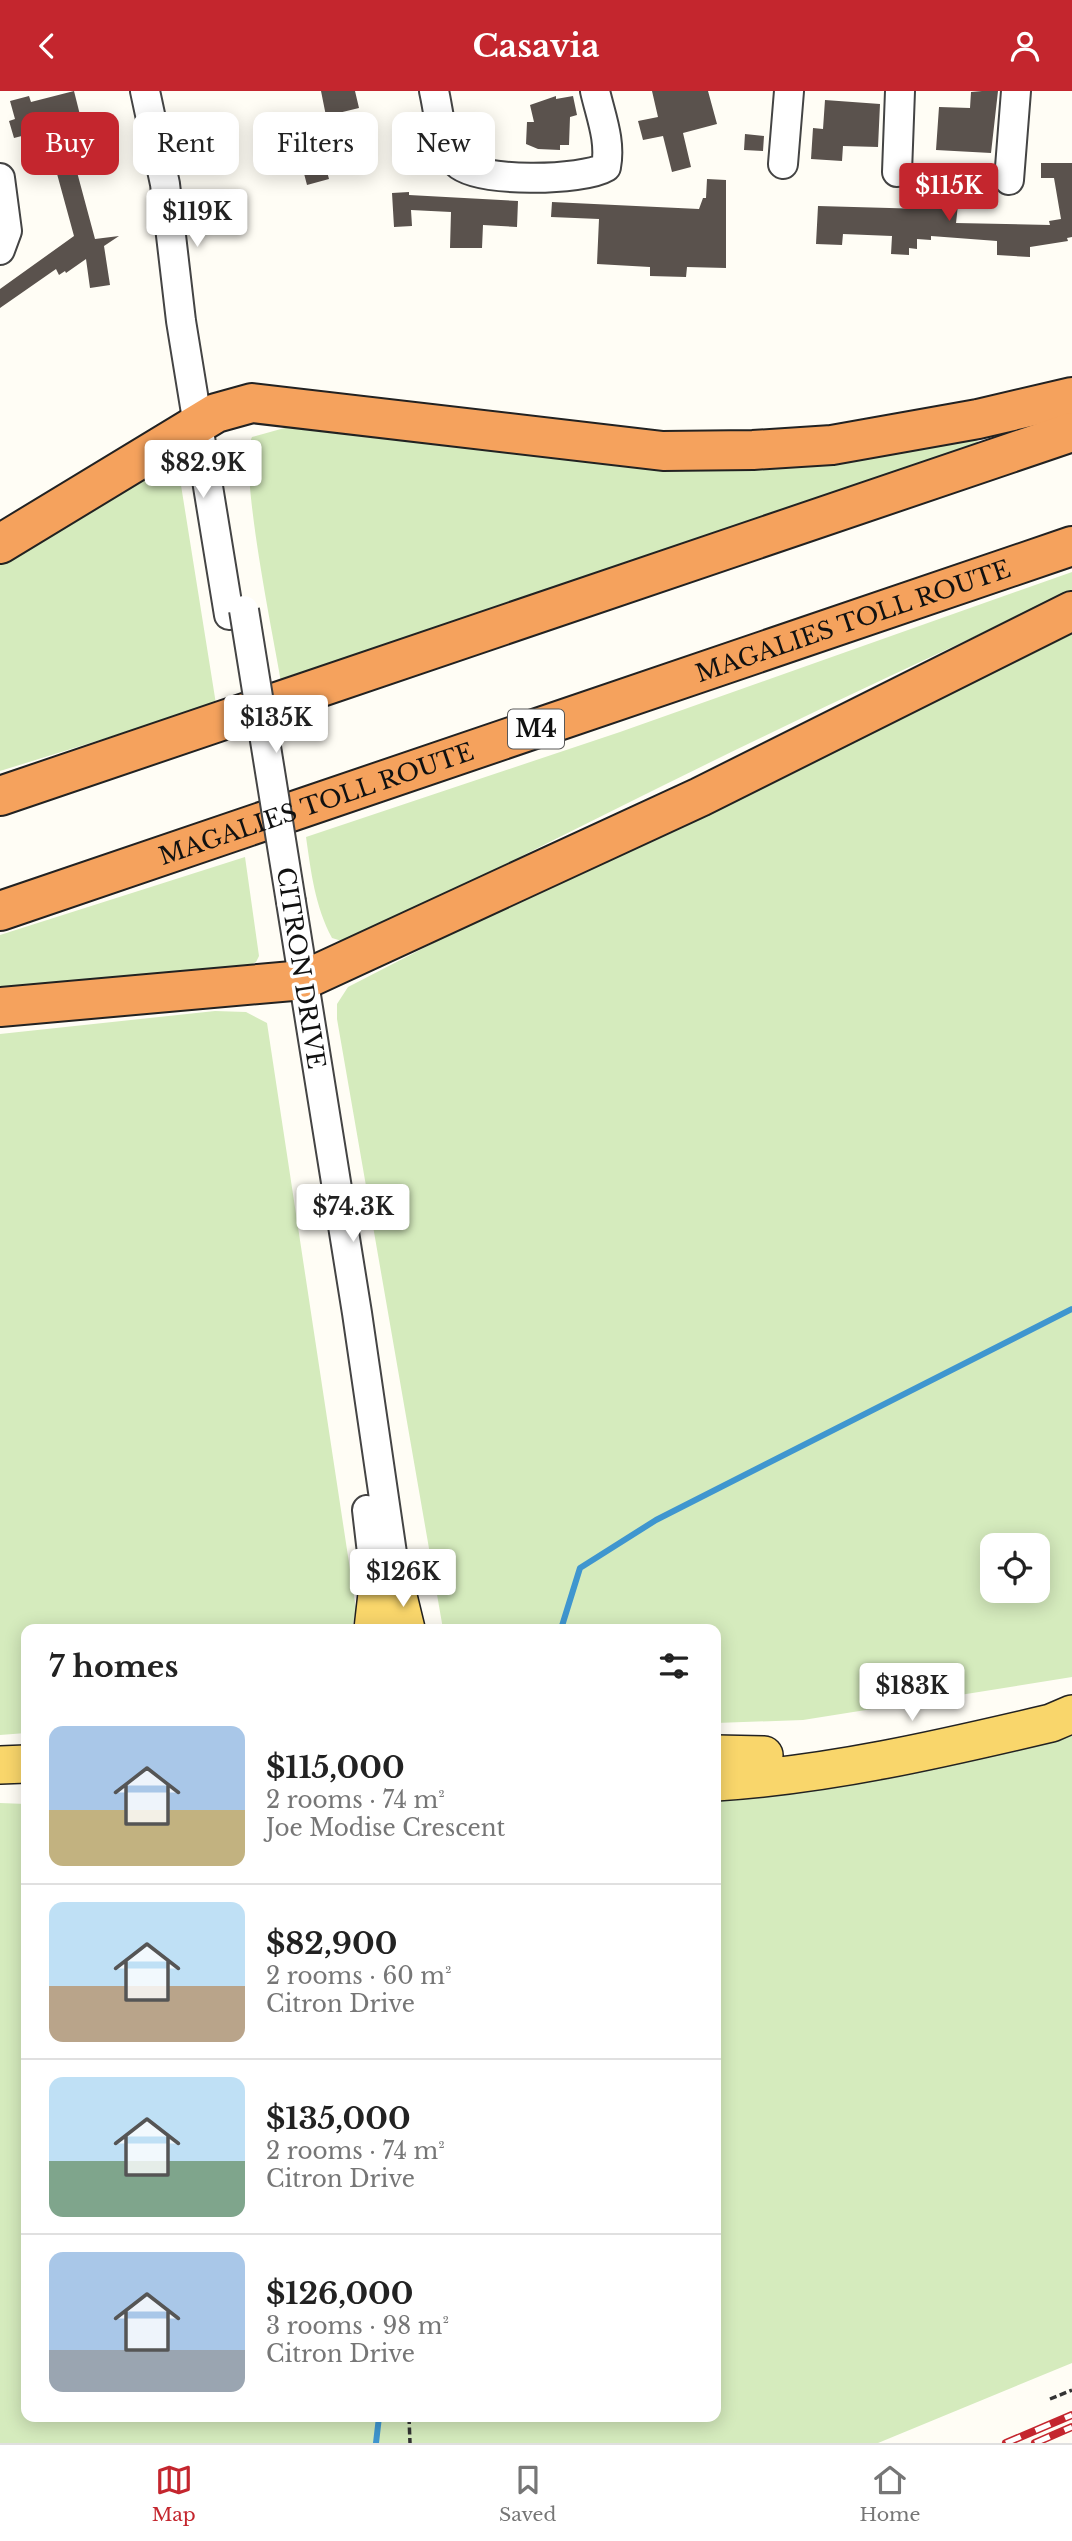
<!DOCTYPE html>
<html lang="en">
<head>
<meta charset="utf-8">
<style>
	body { margin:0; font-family:"Libre Baskerville",serif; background:#f2f2f2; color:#222; height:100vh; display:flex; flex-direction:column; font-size:26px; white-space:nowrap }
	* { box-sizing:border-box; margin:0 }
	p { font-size:23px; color:#767676 }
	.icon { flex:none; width:38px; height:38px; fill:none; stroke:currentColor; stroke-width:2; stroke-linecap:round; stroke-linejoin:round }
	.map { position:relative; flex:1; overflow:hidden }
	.sheet { position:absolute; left:21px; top:1533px; width:700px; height:798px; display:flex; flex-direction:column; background:#fff; border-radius:14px; box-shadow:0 4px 18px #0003 }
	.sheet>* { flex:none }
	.hud { position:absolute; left:21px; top:21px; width:700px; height:63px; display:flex; gap:14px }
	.controls { position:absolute; left:980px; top:1442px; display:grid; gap:14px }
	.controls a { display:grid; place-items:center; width:70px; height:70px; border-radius:14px; background:#fff; box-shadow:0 4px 18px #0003; font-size:35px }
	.price { position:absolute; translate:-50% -60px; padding:0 16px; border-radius:7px; background:#fff; color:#222; font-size:23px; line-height:46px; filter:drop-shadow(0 2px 4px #0008) }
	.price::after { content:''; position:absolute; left:50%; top:42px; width:21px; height:16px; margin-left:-10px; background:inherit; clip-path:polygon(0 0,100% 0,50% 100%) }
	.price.current { background:#c4262e; color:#fff }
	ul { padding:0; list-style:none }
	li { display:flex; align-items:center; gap:21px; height:175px; padding:0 28px }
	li+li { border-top:2px solid #e0e0e0 }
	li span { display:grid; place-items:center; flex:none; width:196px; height:140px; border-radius:14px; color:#555 }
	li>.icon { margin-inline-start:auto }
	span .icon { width:84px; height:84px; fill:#fffc; stroke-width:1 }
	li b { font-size:30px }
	h2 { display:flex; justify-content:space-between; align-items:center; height:84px; padding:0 28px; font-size:30px }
	.chip { padding:0 24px; border-radius:14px; background:#fff; box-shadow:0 4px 18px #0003; font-size:24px; line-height:63px }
	.chip.current { background:#c4262e; color:#fff }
	header { display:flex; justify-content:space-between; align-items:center; height:91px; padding:0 28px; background:#c4262e; color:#fff; font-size:32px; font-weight:700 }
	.tab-bar { display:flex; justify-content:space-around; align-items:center; height:98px; border-top:2px solid #e0e0e0; background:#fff; font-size:19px; color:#767676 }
	.tab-bar a { display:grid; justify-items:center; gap:4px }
	.tab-bar .current { color:#c4262e }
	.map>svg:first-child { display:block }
</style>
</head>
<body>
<header><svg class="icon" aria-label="back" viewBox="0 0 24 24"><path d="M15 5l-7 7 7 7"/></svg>Casavia<svg class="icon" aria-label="person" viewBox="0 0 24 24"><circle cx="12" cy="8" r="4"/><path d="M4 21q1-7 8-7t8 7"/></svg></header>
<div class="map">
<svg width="1072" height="2352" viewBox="0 0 1072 2352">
	<rect width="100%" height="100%" fill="#fffdf5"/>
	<path fill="#d5ebbd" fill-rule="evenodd" d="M288,336L976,346L980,356L281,591C274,548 238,377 252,346Z
		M162,376L172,380L180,388L216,613L0,680V470Z
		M1072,481V501C831,610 595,726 360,848L345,851L332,847C315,815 311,781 306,746L620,641Z
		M1072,537V1586L803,1629L716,1632V1538H443L337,928V913L348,896L717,706ZM992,1454H1038V1500H992Z
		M245,766L259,865L256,871L247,876L0,897V844Z
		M215,920L246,921L267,932L356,1518L352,1538H26V1642L0,1644V943Z
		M1072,1643V2272L878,2352H0V1712L26,1713V2326H716V1707L773,1700Z"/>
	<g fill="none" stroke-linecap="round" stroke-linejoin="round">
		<path stroke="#3f96cf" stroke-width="6" d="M561,1538L580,1477L656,1429L1072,1218
			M376,2352L379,2326"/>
	</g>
	<path fill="#5a524d" d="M74,0L80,24L63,29L95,148L119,145L104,155L110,194L90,197L86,168L66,182L65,180L59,184L56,178L0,217V198L74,145L45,39L14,47L9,30L15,28L10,10L29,5L31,11Z
		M321,0H355L359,17L326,25Z
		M652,0H708L717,33L683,42L691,76L672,81L663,45L643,49L638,30L658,26Z
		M982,0H998L991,62L936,59L939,16L970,17L971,1Z
		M556,5V8L573,5L577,24L570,26L569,54H560V59L538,58L526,53L527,31H534L530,14Z
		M825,9L880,13L878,56L843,55L842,70L811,68L813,37L823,38Z
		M315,43L319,59L366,47L370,62L325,73L329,88L307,94L295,48Z
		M745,43L764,45L763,60L744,59Z
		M1041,72H1072V146L1067,147L1068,150L1030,156V166L997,164V150L931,145V149L917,148V158L909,157V164L891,163L892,145L843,143L842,154L816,153L818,115L925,118L926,114L936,115V112L958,114L956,132L1050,134L1049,130L1061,128L1054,87H1041Z
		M707,88L726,89V177L687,176L686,186L650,185V176L597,173L599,128L551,126L552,111L699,118L703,107H706Z
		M409,101V104L518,110L517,136L483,134L482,157H450L451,121L411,119L412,135L394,136L392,102Z"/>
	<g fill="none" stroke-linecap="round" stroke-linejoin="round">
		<defs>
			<path id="minor" d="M145,0L165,93L181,230L229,524
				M434,0C439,21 441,57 457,72C477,92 583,90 606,76C611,50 601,26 595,0
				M783,73L789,0
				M897,81L900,0
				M0,87L7,140L0,159
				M1009,89L1016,0
				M291,811L357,1222L401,1524
				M367,1419L379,1522"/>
			<path id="major" d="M398,1505L406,1538
				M373,1538L377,1503
				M716,1663L764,1664
				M0,1674L26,1673
				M716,1691C828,1684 941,1658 1051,1632L1072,1623"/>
			<g id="highway">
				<path d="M0,453L216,322L252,312L663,360L753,359L832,354L978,328L1072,306"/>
				<path d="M0,705L1072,341"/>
				<path id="s1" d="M0,820L1072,455"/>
				<path d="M0,916L304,889L700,706L1072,520"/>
			</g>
		</defs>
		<use href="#minor" stroke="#444" stroke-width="32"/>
		<use href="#major" stroke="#222" stroke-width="40"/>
		<use href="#highway" stroke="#222" stroke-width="42"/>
		<path stroke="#333" stroke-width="3.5" stroke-dasharray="7 3.5" stroke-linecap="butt" d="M1050,2308L1072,2299
			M409,2326L410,2352"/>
		<use href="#minor" stroke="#fff" stroke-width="28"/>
		<use href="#major" stroke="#f9d66b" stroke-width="37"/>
		<use href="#highway" stroke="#f5a25d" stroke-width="38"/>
		<defs>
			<path id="rail" d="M1006,2352L1072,2324
				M1035,2352L1072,2336"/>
		</defs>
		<use href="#rail" stroke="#c4262e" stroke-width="8"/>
		<use href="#rail" stroke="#fff" stroke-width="5" stroke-dasharray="16" stroke-linecap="butt"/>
		<defs>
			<path id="minor-bridge" d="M244,519L291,811"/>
		</defs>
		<use href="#minor-bridge" stroke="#444" stroke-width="32" stroke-linecap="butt"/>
		<use href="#minor-bridge" stroke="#fff" stroke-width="28"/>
	</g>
	<g text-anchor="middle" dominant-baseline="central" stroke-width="7" stroke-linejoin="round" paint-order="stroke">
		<rect fill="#fff" stroke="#585858" stroke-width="2" x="508" y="618.5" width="56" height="39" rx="5"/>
		<g font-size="23" font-weight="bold" fill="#111">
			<text x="536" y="638">M4</text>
		</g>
		<g font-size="24" fill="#111" stroke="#fff">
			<text stroke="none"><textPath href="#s1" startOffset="901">MAGALIES TOLL ROUTE</textPath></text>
			<text stroke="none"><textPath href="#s1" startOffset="334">MAGALIES TOLL ROUTE</textPath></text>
			<text transform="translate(301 877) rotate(81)">CITRON DRIVE</text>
		</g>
	</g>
</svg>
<div class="controls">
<a><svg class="icon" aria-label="locate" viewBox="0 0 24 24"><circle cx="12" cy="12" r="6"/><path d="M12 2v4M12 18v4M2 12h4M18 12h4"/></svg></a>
</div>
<b class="price current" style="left:949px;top:132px">$115K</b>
<b class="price" style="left:197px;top:158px">$119K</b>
<b class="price" style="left:203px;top:409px">$82.9K</b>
<b class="price" style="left:276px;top:664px">$135K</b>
<b class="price" style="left:353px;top:1153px">$74.3K</b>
<b class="price" style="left:403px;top:1518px">$126K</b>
<b class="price" style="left:912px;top:1632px">$183K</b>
<div class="hud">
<a class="chip current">Buy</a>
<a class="chip">Rent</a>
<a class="chip">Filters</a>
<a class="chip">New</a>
</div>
<section class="sheet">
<h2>7 homes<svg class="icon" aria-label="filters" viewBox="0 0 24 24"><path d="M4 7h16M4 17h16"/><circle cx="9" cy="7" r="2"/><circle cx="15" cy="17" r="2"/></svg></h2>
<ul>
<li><span style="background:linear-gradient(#a9c7e8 60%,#c2b280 0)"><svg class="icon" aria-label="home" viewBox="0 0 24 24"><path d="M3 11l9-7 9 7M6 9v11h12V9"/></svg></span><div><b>$115,000</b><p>2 rooms · 74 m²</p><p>Joe Modise Crescent</p></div></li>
<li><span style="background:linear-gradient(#bfe0f5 60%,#b9a48a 0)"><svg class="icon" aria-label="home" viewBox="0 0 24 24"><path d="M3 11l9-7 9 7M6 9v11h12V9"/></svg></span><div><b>$82,900</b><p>2 rooms · 60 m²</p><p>Citron Drive</p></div></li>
<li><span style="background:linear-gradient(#bfe0f5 60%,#7fa58c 0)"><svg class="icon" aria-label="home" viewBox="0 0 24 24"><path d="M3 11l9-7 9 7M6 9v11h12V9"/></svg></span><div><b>$135,000</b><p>2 rooms · 74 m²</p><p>Citron Drive</p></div></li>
<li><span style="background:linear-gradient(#a9c7e8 70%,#9aa5b1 0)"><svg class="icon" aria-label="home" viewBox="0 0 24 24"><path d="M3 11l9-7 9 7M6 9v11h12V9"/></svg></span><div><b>$126,000</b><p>3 rooms · 98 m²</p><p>Citron Drive</p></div></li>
</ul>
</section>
</div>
<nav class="tab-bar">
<a class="current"><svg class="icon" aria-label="map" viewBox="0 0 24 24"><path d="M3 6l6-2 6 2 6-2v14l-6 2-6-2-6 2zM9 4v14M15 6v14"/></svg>Map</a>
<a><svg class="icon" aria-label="saved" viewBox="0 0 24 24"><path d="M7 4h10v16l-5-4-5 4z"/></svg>Saved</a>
<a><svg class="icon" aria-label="home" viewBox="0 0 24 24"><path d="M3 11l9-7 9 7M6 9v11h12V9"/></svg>Home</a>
</nav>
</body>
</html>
